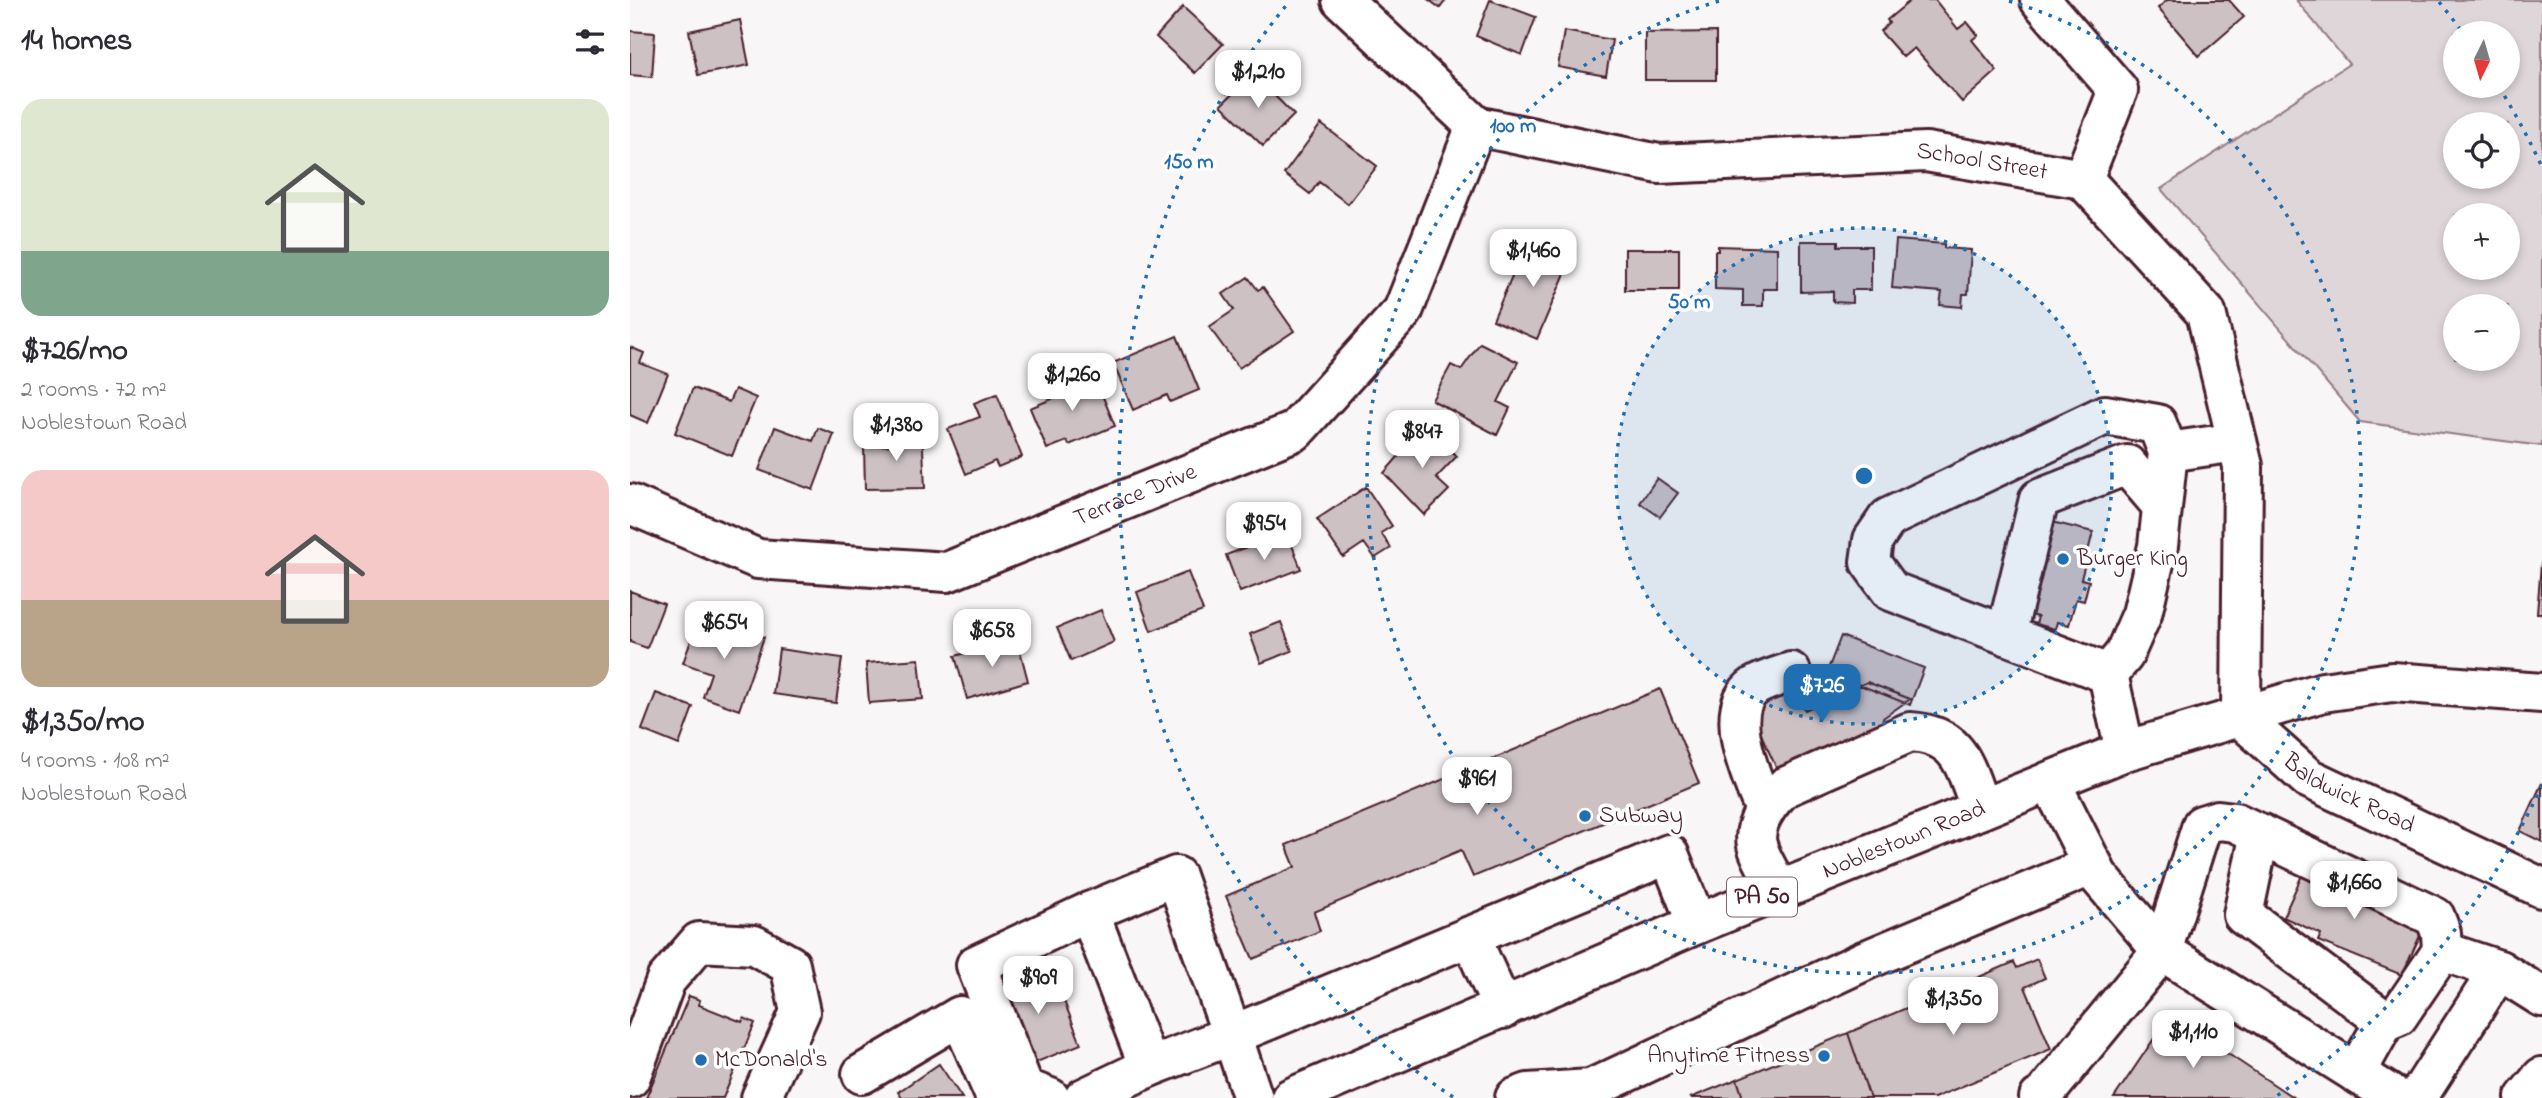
<!DOCTYPE html>
<html lang="en">
<head>
<meta charset="utf-8">
<style>
	body { margin:0; font-family:"Indie Flower",sans-serif; background:#f2f2f3; color:#2b2b33; height:100vh; display:flex; flex-direction:column; font-size:26px; white-space:nowrap }
	* { box-sizing:border-box; margin:0 }
	p { font-size:23px; color:#7c7c81 }
	.icon { flex:none; width:38px; height:38px; fill:none; stroke:currentColor; stroke-width:2; stroke-linecap:round; stroke-linejoin:round }
	.map { position:relative; flex:1; overflow:hidden }
	.sheet { display:flex; flex-direction:column; background:#fff; width:630px }
	.sheet>* { flex:none }
	.needle { width:46px; rotate:185deg }
	.tools { position:absolute; left:1813px; top:21px; display:grid; gap:14px }
	.tools a { display:grid; place-items:center; width:77px; height:77px; border-radius:50%; background:#fff; box-shadow:0 4px 10px #0003; font-size:35px }
	.price { position:absolute; translate:-50% -60px; padding:0 16px; border-radius:14px; background:#fff; color:#222; font-size:23px; line-height:46px; filter:drop-shadow(0 2px 4px #0008) }
	.price::after { content:''; position:absolute; left:50%; top:42px; width:21px; height:16px; margin-left:-10px; background:inherit; clip-path:polygon(0 0,100% 0,50% 100%) }
	.price.active { background:#1f6fb2; color:#fff }
	ul { padding:0; list-style:none }
	li { display:grid; align-content:center; gap:14px; height:371px; padding:0 21px }
	li span { display:grid; place-items:center; height:217px; border-radius:21px; color:#555 }
	li>.icon { margin-inline-start:auto }
	span .icon { width:126px; height:126px; fill:#fffc; stroke-width:1 }
	li b { font-size:30px }
	h2 { display:flex; justify-content:space-between; align-items:center; height:84px; padding:0 21px; font-size:30px }
	main { display:flex; flex:1; min-height:0 }
	.map>svg:first-child { display:block }
</style>
</head>
<body>
<main>
<section class="sheet">
<h2>14 homes<svg class="icon" aria-label="filters" viewBox="0 0 24 24"><path d="M4 7h16M4 17h16"/><circle cx="9" cy="7" r="2"/><circle cx="15" cy="17" r="2"/></svg></h2>
<ul>
<li><span style="background:linear-gradient(#dfe7d0 70%,#7fa58c 0)"><svg class="icon" aria-label="home" viewBox="0 0 24 24"><path d="M3 11l9-7 9 7M6 9v11h12V9"/></svg></span><div><b>$726/mo</b><p>2 rooms · 72 m²</p><p>Noblestown Road</p></div></li>
<li><span style="background:linear-gradient(#f6c9c9 60%,#b9a48a 0)"><svg class="icon" aria-label="home" viewBox="0 0 24 24"><path d="M3 11l9-7 9 7M6 9v11h12V9"/></svg></span><div><b>$1,350/mo</b><p>4 rooms · 108 m²</p><p>Noblestown Road</p></div></li>
</ul>
</section>
<div class="map">
<svg width="1912" height="1098" viewBox="0 0 1912 1098">
	<rect width="100%" height="100%" fill="#f8f6f7"/>
	<filter id="ink" filterUnits="userSpaceOnUse"><feTurbulence type="fractalNoise" baseFrequency=".0143" numOctaves="2"/><feDisplacementMap in="SourceGraphic" scale="14" xChannelSelector="R" yChannelSelector="G"/><feConvolveMatrix kernelMatrix="1 2 1 2 8 2 1 2 1" color-interpolation-filters="sRGB"/></filter>
	<g filter="url(#ink)">
		<path fill="#ded6d9" stroke="#947a82" stroke-width="2" fill-rule="evenodd" d="M1666,0H1912V446L1730,422L1531,189L1719,64ZM1825,33H1878V86H1825ZM1825,124H1878V177H1825ZM1825,215H1878V268H1825ZM1825,306H1878V359H1825Z"/>
		<path fill="#cdc1c4" stroke="#4a1f2b" stroke-width="2" d="M799,0H816L810,8Z
			M860,0L906,17L892,55L846,36Z
			M1281,0H1305L1328,29L1337,22L1348,35L1342,40L1367,71L1332,102L1284,48L1273,57L1250,31L1259,23L1257,20Z
			M1537,0H1599L1614,17L1569,56L1528,8Z
			M553,7L593,44L565,73L526,37Z
			M110,20L119,65L68,75L59,31Z
			M0,31L25,33L22,77L0,75Z
			M934,31L982,40L976,76L928,67Z
			M1086,32V80H1015V33Z
			M623,74L664,115L633,146L591,105Z
			M691,124L747,166L718,204L689,182L680,194L654,174Z
			M898,239L942,257L907,339L863,320Z
			M1266,240L1314,244V248L1341,250L1338,294H1333L1332,307L1310,305L1312,292L1262,288Z
			M1171,241H1208V246H1241V290H1222V303L1203,302V291L1171,292Z
			M1088,246L1147,248V289H1133V306H1113V290L1085,289V251H1088Z
			M995,249H1049V290H995Z
			M618,277L628,290L633,287L664,331L609,368L579,327L604,310L593,294Z
			M547,336L569,390L540,402L537,395L503,410L483,363Z
			M850,343L888,362L868,402L880,408L867,435L802,400L821,365L831,370Z
			M0,347L14,353L10,363L38,374L18,423L0,415Z
			M440,374L446,388L466,380L485,426L439,445L437,441L417,449L400,408L422,399L415,384Z
			M63,388L99,402L105,389L126,398L102,456L45,433Z
			M367,394L392,457L368,467L365,461L336,474L318,429L350,417L344,403Z
			M145,427L183,441L188,428L204,434L183,490L129,470Z
			M794,427L827,456L806,478L819,490L794,515L754,473Z
			M292,429L295,488L235,489L234,446L268,445V430Z
			M1027,478L1048,493L1030,517L1010,503Z
			M736,487L762,526L751,533L761,548L745,558L734,543L713,557L687,519Z
			M1410,519L1463,532L1451,579L1459,581L1454,601L1446,599L1439,625L1427,622L1425,629L1406,624L1408,617L1396,614Z
			M657,532L671,569L610,592L596,555Z
			M1911,564H1912V613H1907Z
			M558,572L573,611L521,631L507,592Z
			M0,591L34,604L17,648L0,642Z
			M471,610L484,642L441,661L427,628Z
			M68,621L101,633L104,626L134,637L109,710L73,697L81,673L53,663Z
			M651,622L662,651L631,663L620,634Z
			M1211,636L1294,668L1280,705L1197,672Z
			M387,639L398,681L337,699L325,656Z
			M149,649L212,658L206,703L143,694Z
			M289,659L293,699L239,703L236,663Z
			M1237,682L1280,699L1253,718L1258,728L1150,776L1120,710L1167,690L1175,710Z
			M1030,689L1069,783L843,877L831,850L684,912L690,931L623,959L596,896L665,867L656,845Z
			M26,693L63,707L49,745L12,730Z
			M1912,783V842L1890,831Z
			M1677,864L1795,925L1772,975L1688,941L1691,934L1653,917Z
			M1407,959L1415,978L1395,987L1421,1049L1304,1098H1240L1218,1033L1384,962L1387,968Z
			M420,966L451,1044L397,1066L365,988Z
			M59,996L70,1000L69,1005L112,1022L114,1018L125,1023L93,1098H16Z
			M1540,1015L1664,1098H1484Z
			M1218,1033L1240,1098H1113L1107,1079Z
			M309,1064L332,1098H272L268,1092Z
			M1107,1079L1113,1098H1060Z"/>
		<g fill="none" stroke-linecap="round" stroke-linejoin="round">
			<defs>
				<g id="minor">
					<path id="s1" d="M712,0L846,126L1029,164L1296,152L1453,179L1576,313L1613,466L1611,718"/>
					<path d="M1410,0L1488,90L1453,179"/>
					<path d="M1475,415L1527,424L1538,452L1528,546L1512,614L1494,655L1478,674L1261,591L1240,562L1243,540L1258,518Z"/>
					<path d="M1538,452L1607,442"/>
					<path id="s2" d="M0,504L128,559L317,572L665,431L773,311L846,126"/>
					<path d="M1376,635L1409,499L1497,465L1532,506"/>
					<path d="M1478,674L1495,751"/>
					<path d="M1420,781L1468,876L1532,951L1766,1098"/>
					<path d="M1135,810C1123,781 1090,710 1125,686C1135,680 1150,676 1161,672"/>
					<path d="M1630,833L1613,915L1755,1021"/>
					<path d="M546,876L602,1035L519,1067L459,912Z"/>
					<path d="M1149,890C1142,876 1131,860 1127,845C1122,824 1140,800 1155,787L1280,732C1332,735 1334,767 1351,809"/>
					<path d="M840,936L873,1009"/>
					<path d="M1869,970L1912,997"/>
					<path d="M232,1074L330,1016L366,1098"/>
					<path d="M0,1078L36,980L69,942L124,945L160,965L170,1012L131,1098"/>
					<path d="M420,1098L394,1088L346,965L459,912"/>
					<path d="M454,1098L519,1067"/>
					<path d="M623,1098L602,1035L1039,854L1067,924"/>
					<path d="M885,1098L898,1093L961,1089L1236,960L1463,865"/>
					<path d="M1409,1098L1413,1096L1532,951L1572,825L1588,820L1605,822L1805,917L1811,933L1812,951L1768,1016L1755,1021L1726,1073"/>
					<path d="M1787,1098L1869,970L1812,951"/>
					<path d="M1895,1098L1912,1077"/>
				</g>
				<g id="major">
					<path id="s3" d="M1611,718L1678,778L1912,888"/>
					<path id="s4" d="M661,1098L1067,924L1495,751L1693,692L1762,682L1912,693"/>
				</g>
			</defs>
			<use href="#minor" stroke="#4a1f2b" stroke-width="44"/>
			<use href="#major" stroke="#4a1f2b" stroke-width="44"/>
			<use href="#minor" stroke="#fff" stroke-width="38"/>
			<use href="#major" stroke="#fff" stroke-width="38"/>
		</g>
	</g>
	<circle cx="1234" cy="476" r="248" fill="#1f6fb2" fill-opacity=".12"/>
	<g fill="none" stroke="#1f6fb2" stroke-width="3.5" stroke-dasharray="3.5 7">
		<circle cx="1234" cy="476" r="248"/>
		<path d="M1379 1A497 497 0 1 1 1089 1"/>
		<path d="M1912 785A745 745 0 0 1 1645 1097M823 1097A745 745 0 0 1 659 2M1809 2A745 745 0 0 1 1833 33M1869 87A745 745 0 0 1 1912 167"/>
	</g>
	<g fill="#1f6fb2" stroke="#fff" stroke-width="2.5">
		<circle cx="1433" cy="559" r="7"/>
		<circle cx="955" cy="816" r="7"/>
		<circle cx="1194" cy="1056" r="7"/>
		<circle cx="71" cy="1060" r="7"/>
	</g>
	<g text-anchor="middle" dominant-baseline="central" stroke-width="7" stroke-linejoin="round" paint-order="stroke">
		<rect fill="#fff" stroke="#80626b" stroke-width="2" x="1097" y="877.5" width="70" height="39" rx="5"/>
		<g font-size="23" font-weight="bold" fill="#4a1f2b">
			<text x="1132" y="897">PA 50</text>
		</g>
		<g font-size="24" fill="#4a1f2b" stroke="#fff">
			<text stroke="none"><textPath href="#s1" startOffset="695">School Street</textPath></text>
			<text stroke="none"><textPath href="#s2" startOffset="532">Terrace Drive</textPath></text>
			<text stroke="none"><textPath href="#s3" startOffset="133">Baldwick Road</textPath></text>
			<text stroke="none"><textPath href="#s4" startOffset="665">Noblestown Road</textPath></text>
		</g>
		<g font-size="24" fill="#4a1f2b" stroke="#fff" text-anchor="start">
			<text x="1447" y="559">Burger King</text>
			<text x="969" y="816">Subway</text>
			<text x="1180" y="1056" text-anchor="end">Anytime Fitness</text>
			<text x="85" y="1060">McDonald's</text>
		</g>
	</g>
	<circle cx="1234" cy="476" r="10" fill="#1f6fb2" stroke="#fff" stroke-width="3.5"/>
	<g font-size="21" text-anchor="middle" font-weight="bold" fill="#1f6fb2" stroke="#fff" stroke-width="7" stroke-linejoin="round" paint-order="stroke">
		<text x="883" y="132">100 m</text>
		<text x="559" y="168">150 m</text>
		<text x="1059" y="308">50 m</text>
	</g>
</svg>
<div class="tools">
<a><svg class="needle" viewBox="-14 -14 28 28"><path d="M0-13l5 13h-10z" fill="#e53935"/><path d="M0 13l5-13h-10z" fill="#7c7c81"/></svg></a>
<a><svg class="icon" aria-label="locate" viewBox="0 0 24 24"><circle cx="12" cy="12" r="6"/><path d="M12 2v4M12 18v4M2 12h4M18 12h4"/></svg></a>
<a>+</a>
<a>−</a>
</div>
<b class="price" style="left:628px;top:110px">$1,210</b>
<b class="price" style="left:903px;top:289px">$1,460</b>
<b class="price" style="left:442px;top:413px">$1,260</b>
<b class="price" style="left:266px;top:463px">$1,380</b>
<b class="price" style="left:792px;top:470px">$847</b>
<b class="price" style="left:634px;top:562px">$954</b>
<b class="price" style="left:94px;top:661px">$654</b>
<b class="price" style="left:362px;top:669px">$658</b>
<b class="price active" style="left:1192px;top:724px">$726</b>
<b class="price" style="left:847px;top:817px">$961</b>
<b class="price" style="left:1724px;top:921px">$1,660</b>
<b class="price" style="left:408px;top:1016px">$909</b>
<b class="price" style="left:1323px;top:1037px">$1,350</b>
<b class="price" style="left:1563px;top:1070px">$1,110</b>
</div>
</main>
</body>
</html>
